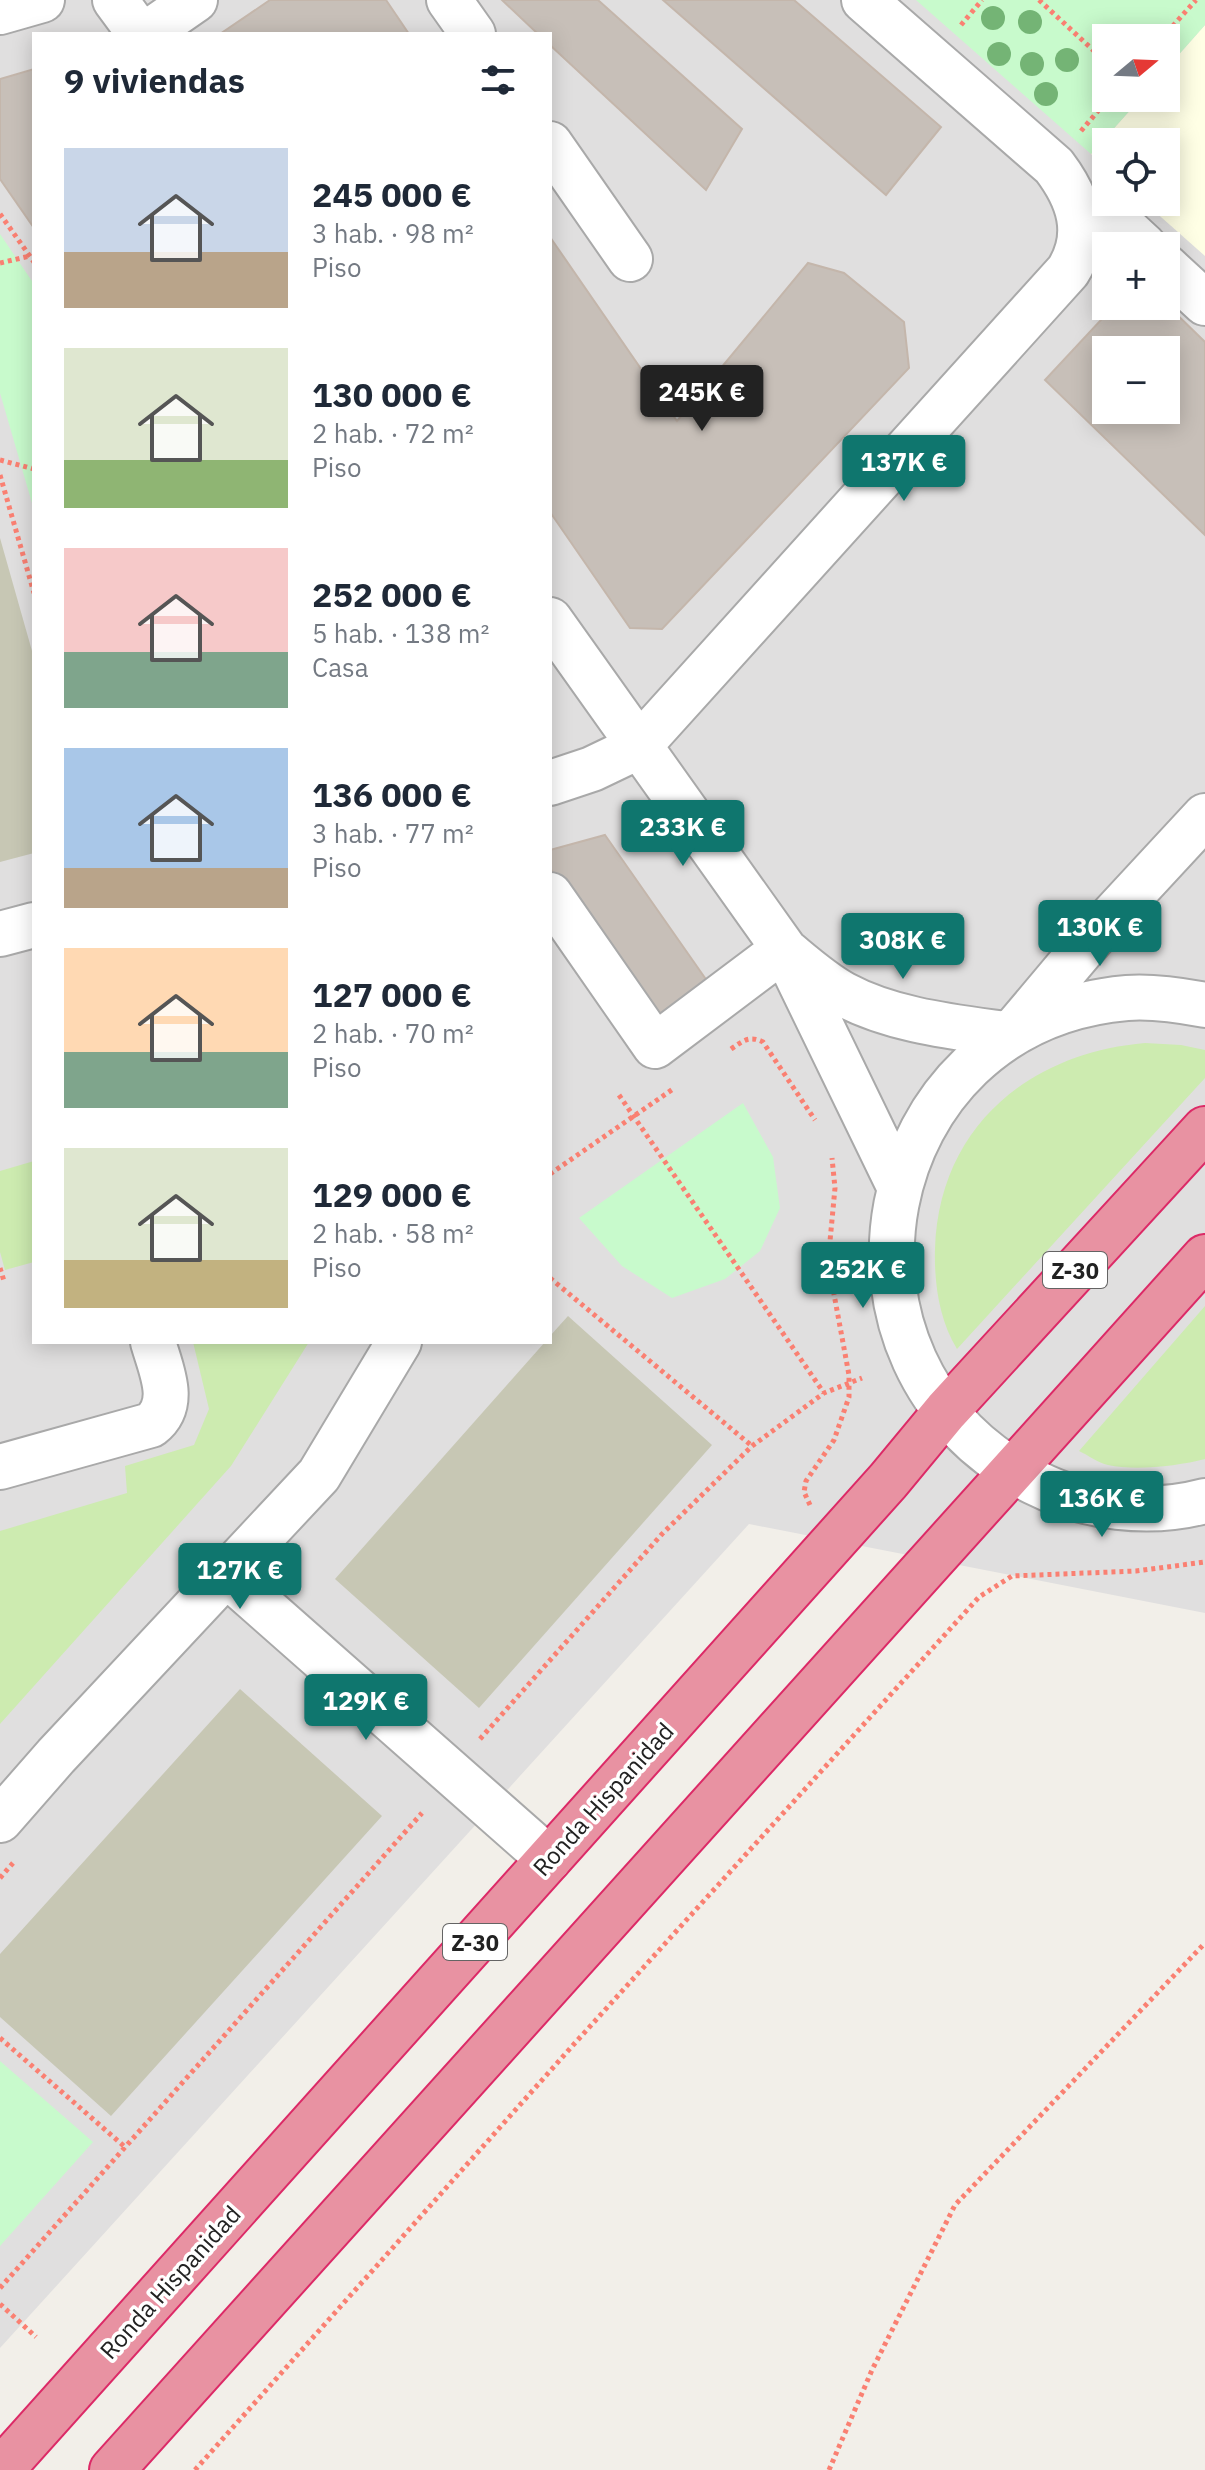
<!DOCTYPE html>
<html lang="es">
<head>
<meta charset="utf-8">
<style>
	body { margin:0; font-family:"IBM Plex Sans",sans-serif; background:#f2f2f3; color:#1f2937; height:100vh; display:flex; flex-direction:column; font-size:30px; white-space:nowrap }
	* { box-sizing:border-box; margin:0 }
	p { font-size:26px; color:#747a83 }
	.icon { flex:none; width:44px; height:44px; fill:none; stroke:currentColor; stroke-width:2; stroke-linecap:round; stroke-linejoin:round }
	.map { position:relative; flex:1; overflow:hidden }
	.side { position:absolute; left:32px; top:32px; width:520px; height:1312px; display:flex; flex-direction:column; background:#fff; border-radius:0px; box-shadow:0 4px 20px #0003 }
	.side>* { flex:none }
	.needle { width:52px; rotate:71deg }
	.controls { position:absolute; left:1092px; top:24px; display:grid; gap:16px }
	.controls a { display:grid; place-items:center; width:88px; height:88px; border-radius:0px; background:#fff; box-shadow:0 4px 20px #0003; font-size:40px }
	.price { position:absolute; translate:-50% -68px; padding:0 18px; border-radius:8px; background:#0f766e; color:#fff; font-size:26px; line-height:52px; filter:drop-shadow(0 2px 4px #0008) }
	.price::after { content:''; position:absolute; left:50%; top:48px; width:24px; height:18px; margin-left:-12px; background:inherit; clip-path:polygon(0 0,100% 0,50% 100%) }
	.price.on { background:#222; color:#fff }
	ul { padding:0; list-style:none }
	li { display:flex; align-items:center; gap:24px; height:200px; padding:0 32px }
	li span { display:grid; place-items:center; flex:none; width:224px; height:160px; border-radius:0px; color:#555 }
	li>.icon { margin-inline-start:auto }
	span .icon { width:96px; height:96px; fill:#fffc; stroke-width:1 }
	li b { font-size:34px }
	h2 { display:flex; justify-content:space-between; align-items:center; height:96px; padding:0 32px; font-size:34px }
	.map>svg:first-child { display:block }
</style>
</head>
<body>
<div class="map">
<svg width="1205" height="2470" viewBox="0 0 1205 2470">
	<rect width="100%" height="100%" fill="#f2efe9"/>
	<path fill="#e0dfdf" fill-rule="evenodd" d="M0,0H1205V1613L749,1524L0,2348ZM34,34H550V1342H34ZM1106,38H1166V98H1106ZM1106,142H1166V202H1106ZM1106,246H1166V306H1106ZM1106,350H1166V410H1106Z"/>
	<path fill="#ffffe5" d="M1205,25V256L1144,202H1166V142H1106V168L1091,154L1141,98H1166V69Z"/>
	<path fill="#c7c7b4" d="M0,538L34,658V853L0,862Z
		M568,1316L712,1445L479,1708L335,1579L545,1342H550V1336Z
		M240,1689L382,1816L111,2116L0,2017V1954Z"/>
	<path fill="#cdebb0" d="M1145,1043L1181,1045L1205,1050V1078L957,1349C939,1320 934,1282 935,1249C939,1127 1029,1053 1145,1043Z
		M34,1161V1262L5,1270L0,1252V1171Z
		M1205,1306V1459C1178,1466 1135,1471 1108,1465C1098,1463 1088,1455 1079,1451Z
		M193,1342H309L231,1466L0,1724V1531L127,1493L125,1466L194,1445L209,1409Z"/>
	<path fill="#c8facc" d="M916,0H1205V25L1166,69V38H1106V98H1141L1091,154Z
		M0,234L34,284V510L0,393Z
		M743,1103L773,1157L780,1208L760,1251L725,1279L672,1298L622,1266L579,1218Z
		M0,2061L93,2142L0,2246Z"/>
	<path fill="#c7bfb8" stroke="#c4b6ab" stroke-width="2" fill-rule="evenodd" d="M270,0H386L409,34H220Z
		M502,0H598L742,129L706,190L550,45V34H538Z
		M663,0H794L941,127L886,195Z
		M34,69V228L0,179V79Z
		M550,237L677,421L808,263L844,273L904,322L909,368L662,629L630,628L550,512Z
		M1166,304L1205,342V535L1045,380L1114,306H1166ZM1106,350H1166V410H1106Z
		M605,835L712,988L658,1026L550,868V850Z"/>
	<g fill="none" stroke-linecap="round" stroke-linejoin="round">
		<defs>
			<path id="minor" d="M115,0L140,34
				M449,0L473,34
				M0,12L42,0
				M146,34L195,0
				M550,144L630,259
				M1109,221H1117L1144,246
				M1166,267L1205,303
				M550,620L784,949L899,1186
				M550,783L592,769L638,747L1068,271C1091,234 1079,199 1054,166L864,0
				M550,895L655,1046L784,949
				M0,934L34,925
				M788,953C806,968 823,983 843,994C893,1021 955,1027 1011,1035
				M1205,1005C1179,1000 1153,996 1127,998C867,1020 803,1365 1034,1482C1085,1508 1149,1516 1205,1501
				M1017,1027L1091,939L1205,816
				M0,1467L151,1425C178,1404 161,1370 153,1342
				M227,1575L549,1859
				M0,1820L56,1756L319,1475L399,1342"/>
			<path id="highway" d="M1,2470L888,1481L946,1411L1205,1129
				M112,2470L1205,1257"/>
		</defs>
		<use href="#minor" stroke="#a9a9a9" stroke-width="48"/>
		<use href="#highway" stroke="#dc2a67" stroke-width="48"/>
		<path stroke="#fa8072" stroke-width="5" stroke-dasharray="4 4" stroke-linecap="butt" d="M1039,0L1106,62
			M961,25L982,0
			M1162,38L1196,0
			M1081,131L1109,98
			M0,214L34,262
			M0,263L30,256
			M0,460L34,469
			M0,475L34,593
			M731,1049C743,1041 749,1035 763,1042L815,1120
			M619,1095L824,1393
			M550,1174L673,1089
			M0,1268L4,1281
			M550,1278L752,1446
			M810,1505L804,1492L806,1481L834,1440L849,1397V1375L831,1278L830,1241L835,1188L832,1158
			M480,1739L662,1534L752,1446L824,1393L862,1378
			M0,1878L13,1863
			M0,2038L125,2147
			M0,2288L422,1813
			M0,2304L36,2337
			M195,2470L575,2043L979,1597L1012,1576L1136,1571L1205,1562
			M829,2470L872,2370L955,2205L1205,1943"/>
		<use href="#minor" stroke="#fff" stroke-width="44"/>
		<use href="#highway" stroke="#e892a2" stroke-width="44"/>
	</g>
	<g fill="#74b475">
		<circle cx="993" cy="18" r="12"/>
		<circle cx="1030" cy="22" r="12"/>
		<circle cx="999" cy="54" r="12"/>
		<circle cx="1067" cy="60" r="12"/>
		<circle cx="1032" cy="64" r="12"/>
		<circle cx="1046" cy="94" r="12"/>
	</g>
	<g text-anchor="middle" dominant-baseline="central" stroke-width="7" stroke-linejoin="round" paint-order="stroke">
		<g fill="#fff" stroke="#646464" stroke-width="2">
			<rect x="1043" y="1252" width="64" height="36" rx="6"/>
			<rect x="443" y="1924" width="64" height="36" rx="6"/>
		</g>
		<g font-size="22" font-weight="bold" fill="#222">
			<text x="1075" y="1270">Z-30</text>
			<text x="475" y="1942">Z-30</text>
		</g>
		<g font-size="24" fill="#222" stroke="#fff">
			<text transform="translate(603 1799) rotate(-48)">Ronda Hispanidad</text>
			<text transform="translate(170 2282) rotate(-48)">Ronda Hispanidad</text>
		</g>
	</g>
</svg>
<div class="controls">
<a><svg class="needle" viewBox="-14 -14 28 28"><path d="M0-13l5 13h-10z" fill="#e53935"/><path d="M0 13l5-13h-10z" fill="#747a83"/></svg></a>
<a><svg class="icon" aria-label="locate" viewBox="0 0 24 24"><circle cx="12" cy="12" r="6"/><path d="M12 2v4M12 18v4M2 12h4M18 12h4"/></svg></a>
<a>+</a>
<a>−</a>
</div>
<b class="price on" style="left:702px;top:433px">245K €</b>
<b class="price" style="left:904px;top:503px">137K €</b>
<b class="price" style="left:683px;top:868px">233K €</b>
<b class="price" style="left:1100px;top:968px">130K €</b>
<b class="price" style="left:903px;top:981px">308K €</b>
<b class="price" style="left:863px;top:1310px">252K €</b>
<b class="price" style="left:1102px;top:1539px">136K €</b>
<b class="price" style="left:240px;top:1611px">127K €</b>
<b class="price" style="left:366px;top:1742px">129K €</b>
<section class="side">
<h2>9 viviendas<svg class="icon" aria-label="filters" viewBox="0 0 24 24"><path d="M4 7h16M4 17h16"/><circle cx="9" cy="7" r="2"/><circle cx="15" cy="17" r="2"/></svg></h2>
<ul>
<li><span style="background:linear-gradient(#c9d6e8 65%,#b9a48a 0)"><svg class="icon" aria-label="home" viewBox="0 0 24 24"><path d="M3 11l9-7 9 7M6 9v11h12V9"/></svg></span><div><b>245 000 €</b><p>3 hab. · 98 m²</p><p>Piso</p></div></li>
<li><span style="background:linear-gradient(#dfe7d0 70%,#8fb573 0)"><svg class="icon" aria-label="home" viewBox="0 0 24 24"><path d="M3 11l9-7 9 7M6 9v11h12V9"/></svg></span><div><b>130 000 €</b><p>2 hab. · 72 m²</p><p>Piso</p></div></li>
<li><span style="background:linear-gradient(#f6c9c9 65%,#7fa58c 0)"><svg class="icon" aria-label="home" viewBox="0 0 24 24"><path d="M3 11l9-7 9 7M6 9v11h12V9"/></svg></span><div><b>252 000 €</b><p>5 hab. · 138 m²</p><p>Casa</p></div></li>
<li><span style="background:linear-gradient(#a9c7e8 75%,#b9a48a 0)"><svg class="icon" aria-label="home" viewBox="0 0 24 24"><path d="M3 11l9-7 9 7M6 9v11h12V9"/></svg></span><div><b>136 000 €</b><p>3 hab. · 77 m²</p><p>Piso</p></div></li>
<li><span style="background:linear-gradient(#ffd9b3 65%,#7fa58c 0)"><svg class="icon" aria-label="home" viewBox="0 0 24 24"><path d="M3 11l9-7 9 7M6 9v11h12V9"/></svg></span><div><b>127 000 €</b><p>2 hab. · 70 m²</p><p>Piso</p></div></li>
<li><span style="background:linear-gradient(#dfe7d0 70%,#c2b280 0)"><svg class="icon" aria-label="home" viewBox="0 0 24 24"><path d="M3 11l9-7 9 7M6 9v11h12V9"/></svg></span><div><b>129 000 €</b><p>2 hab. · 58 m²</p><p>Piso</p></div></li>
</ul>
</section>
</div>
</body>
</html>
